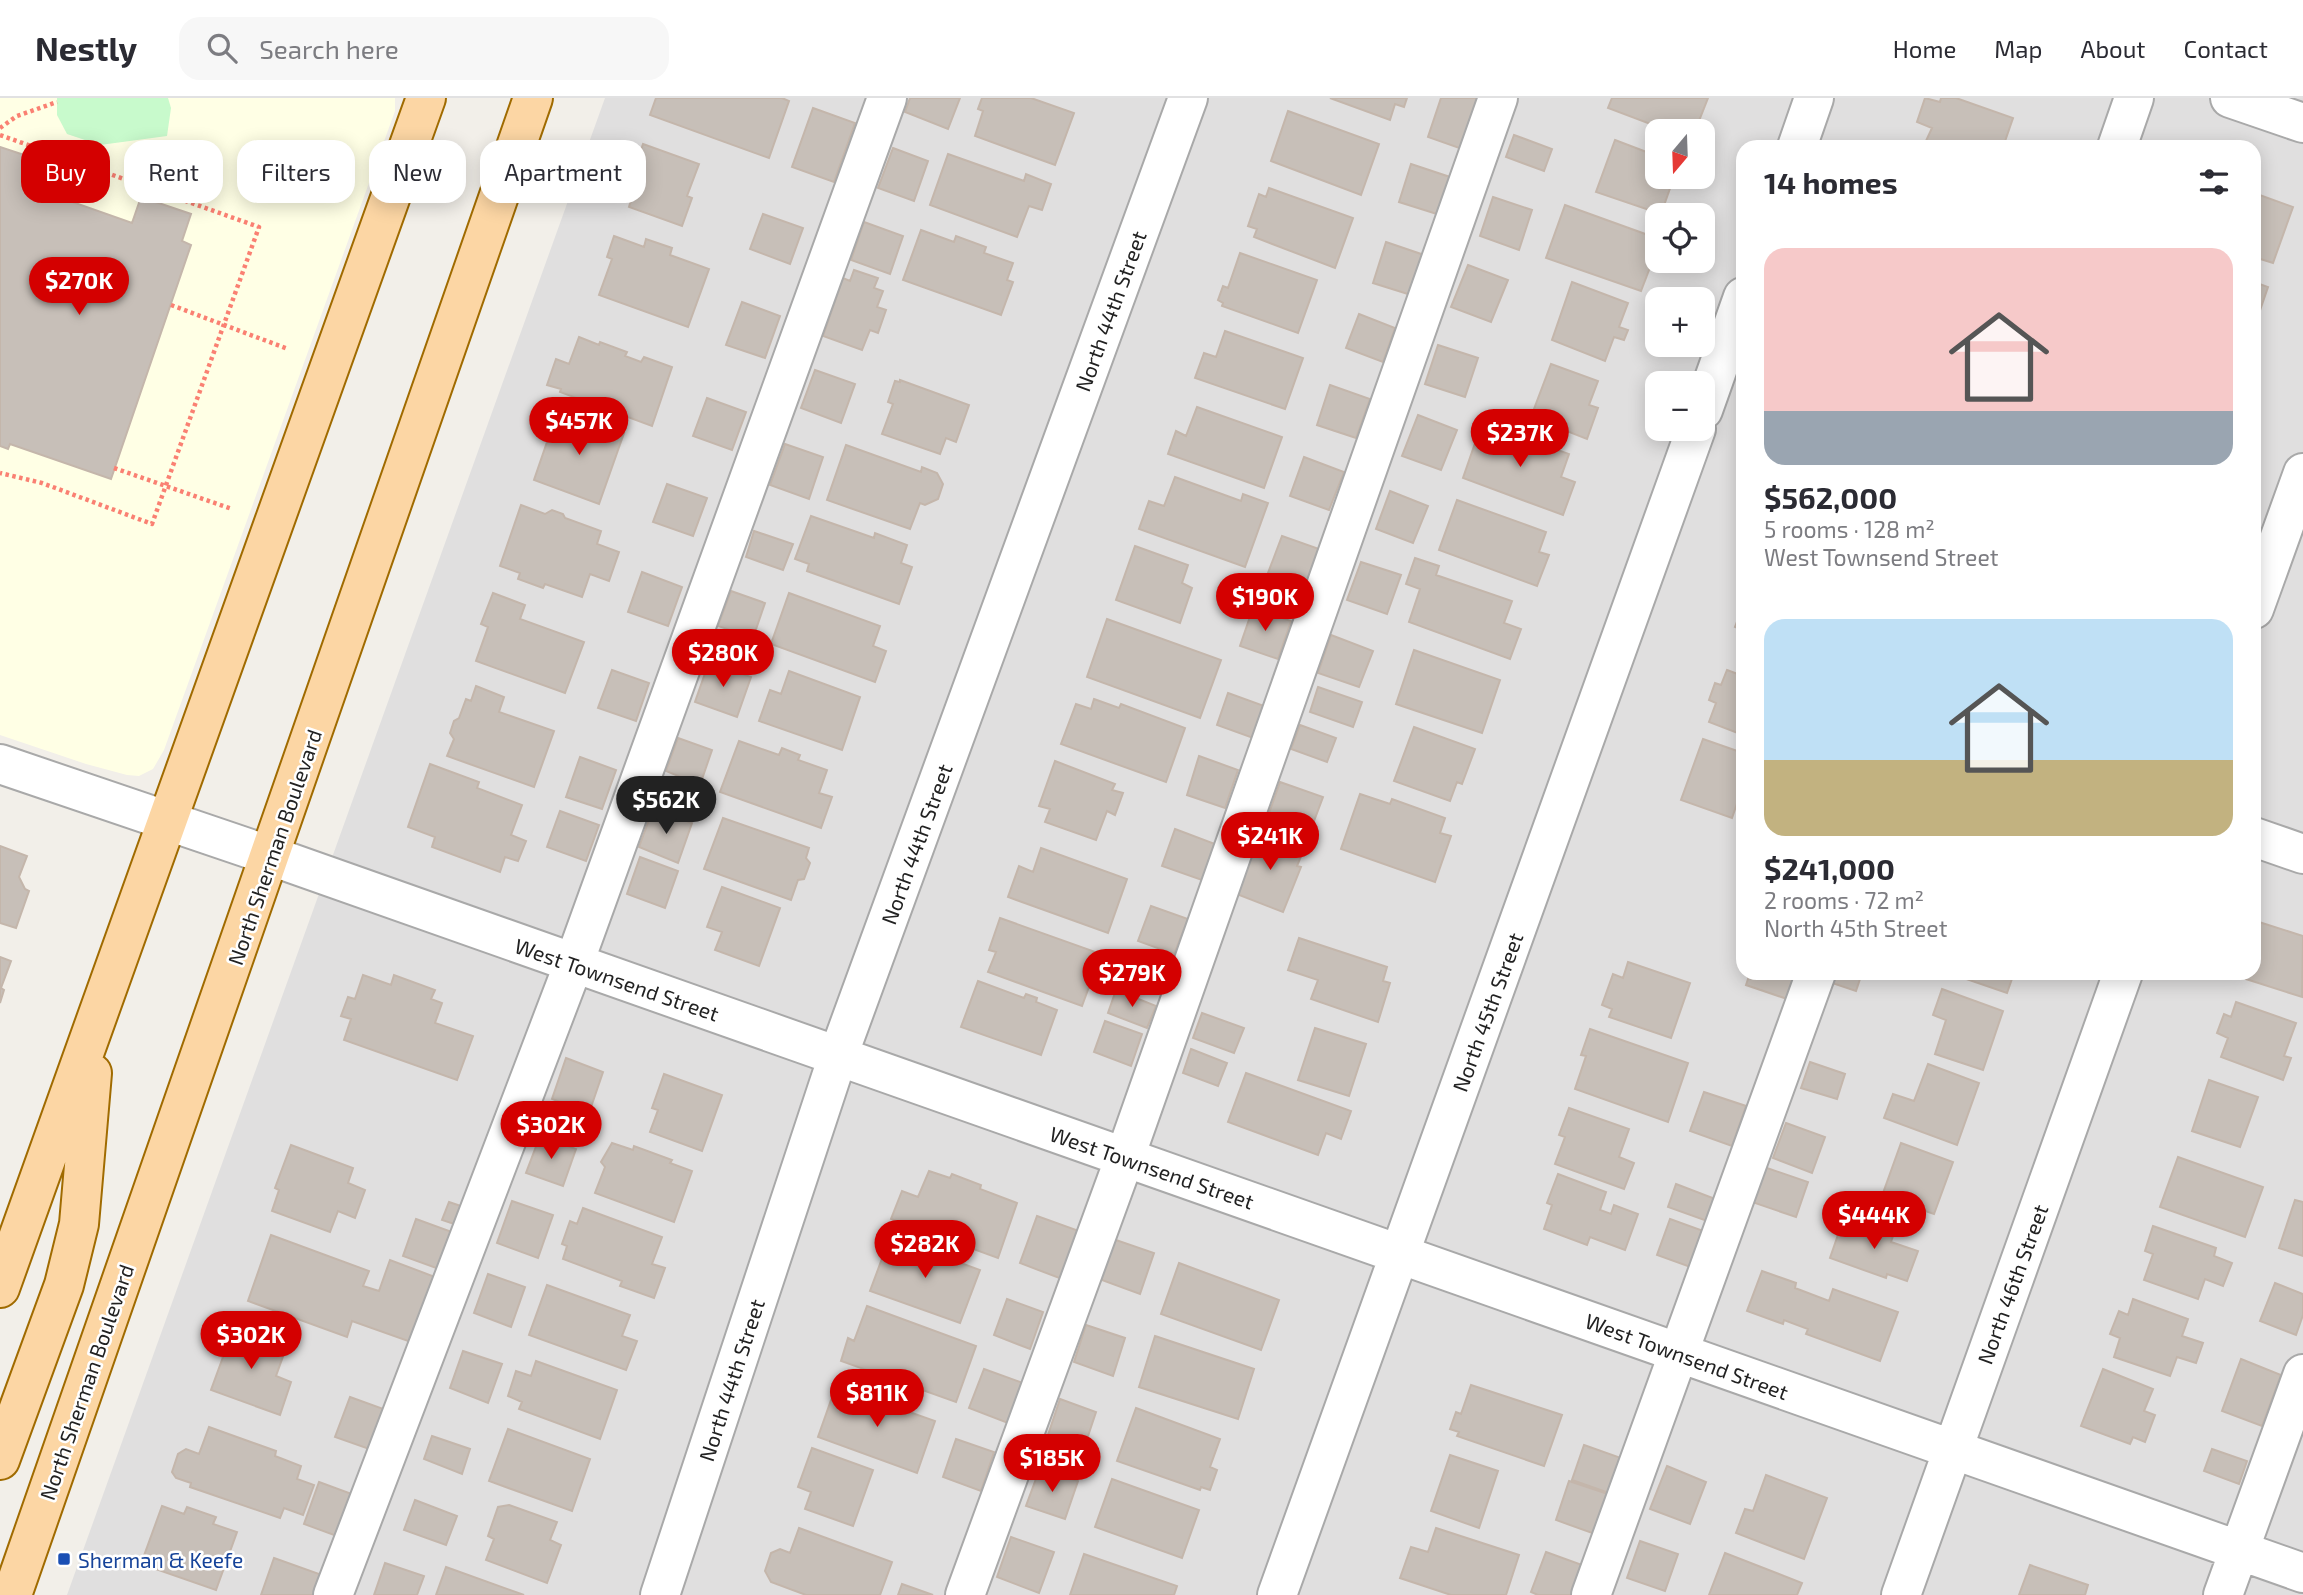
<!DOCTYPE html>
<html lang="en">
<head>
<meta charset="utf-8">
<style>
	body { margin:0; font-family:"Exo 2",sans-serif; background:#f7f7f7; color:#2b2b33; height:100vh; display:flex; flex-direction:column; font-size:26px; white-space:nowrap }
	* { box-sizing:border-box; margin:0 }
	p { font-size:23px; color:#7c7c81 }
	.icon { flex:none; width:38px; height:38px; fill:none; stroke:currentColor; stroke-width:2; stroke-linecap:round; stroke-linejoin:round }
	.map { position:relative; flex:1; overflow:hidden }
	.details { position:absolute; left:1736px; top:42px; width:525px; height:840px; display:flex; flex-direction:column; background:#fff; border-radius:21px; box-shadow:0 4px 18px #0003 }
	.details>* { flex:none }
	.hud { position:absolute; left:21px; top:42px; width:665px; height:63px; display:flex; gap:14px }
	.needle { width:46px; rotate:199deg }
	.fabs { position:absolute; left:1645px; top:21px; display:grid; gap:14px }
	.fabs a { display:grid; place-items:center; width:70px; height:70px; border-radius:14px; background:#fff; box-shadow:0 4px 18px #0003; font-size:35px }
	.price { position:absolute; translate:-50% -60px; padding:0 16px; border-radius:24px; background:#d40000; color:#fff; font-size:23px; line-height:46px; filter:drop-shadow(0 2px 4px #0008) }
	.price::after { content:''; position:absolute; left:50%; top:42px; width:21px; height:16px; margin-left:-10px; background:inherit; clip-path:polygon(0 0,100% 0,50% 100%) }
	.price.selected { background:#222; color:#fff }
	ul { padding:0; list-style:none }
	li { display:grid; align-content:center; gap:14px; height:371px; padding:0 28px }
	li span { display:grid; place-items:center; height:217px; border-radius:21px; color:#555 }
	li>.icon { margin-inline-start:auto }
	span .icon { width:126px; height:126px; fill:#fffc; stroke-width:1 }
	li b { font-size:30px }
	h2 { display:flex; justify-content:space-between; align-items:center; height:84px; padding:0 28px; font-size:30px }
	.pill { padding:0 24px; border-radius:21px; background:#fff; box-shadow:0 4px 18px #0003; font-size:24px; line-height:63px }
	.pill.selected { background:#d40000; color:#fff }
	header { display:flex; align-items:center; gap:42px; box-sizing:border-box; height:98px; padding:0 35px; background:#fff; border-bottom:2px solid #e1e1e2 }
	header strong { font-size:33px }
	nav { display:flex; gap:38px; margin-inline-start:auto; font-size:24px }
	.search { width:490px; height:63px; background:#f7f7f7; display:flex; align-items:center; gap:18px; box-sizing:border-box; padding:0 24px; border-radius:21px; color:#7c7c81; font-size:26px }
	.map>svg:first-child { display:block }
</style>
</head>
<body>
<header>
<strong>Nestly</strong>
<div class="search"><svg class="icon" aria-label="search" viewBox="0 0 24 24"><circle cx="10" cy="10" r="6"/><path d="M15 15l6 6"/></svg>Search here</div>
<nav><a>Home</a><a>Map</a><a>About</a><a>Contact</a></nav>
</header>
<div class="map">
<svg width="2303" height="1497" viewBox="0 0 2303 1497">
	<rect width="100%" height="100%" fill="#f2efe9"/>
	<path fill="#e0dfdf" fill-rule="evenodd" d="M605,0H2303V1497H67ZM1657,33H1703V79H1657ZM1743,49H2254V875H1743ZM1657,117H1703V163H1657ZM1657,201H1703V247H1657ZM1657,285H1703V331H1657Z"/>
	<path fill="#ffffe5" d="M0,0H395V13L164,652L153,671L139,678L127,677L86,666L0,637Z"/>
	<path fill="#c8facc" d="M57,0H168L171,10L167,38L100,47L67,36L57,17Z"/>
	<path fill="#c7bfb8" stroke="#c4b6ab" stroke-width="2" d="M656,0H782L789,3L769,60L650,17Z
		M910,0H960L948,31L905,14Z
		M982,0H1031L1074,15L1055,67L975,38L983,13L978,11Z
		M1330,0H1407L1404,9L1395,6L1390,22Z
		M1441,0H1483L1465,52L1428,39Z
		M1612,0H1708L1695,33H1669L1608,10Z
		M1925,0L1940,4L1941,0H1956L2013,20L2003,49H1943L1926,43L1932,30L1917,24Z
		M813,10L855,25L834,84L792,69Z
		M1288,13L1379,46L1361,97L1271,63Z
		M1514,37L1552,51L1544,73L1506,59Z
		M1615,42L1657,58V79H1674L1661,116L1596,94Z
		M643,46L699,66L687,98L692,100L682,128L629,109L632,99L626,97Z
		M0,49L33,60L24,87L132,125L141,99L191,116L182,143L191,147L111,381L10,346L8,351L0,348Z
		M893,50L928,63L914,103L878,90Z
		M948,56L1024,83L1026,76L1051,86L1042,112L1029,108L1017,139L930,107Z
		M1411,66L1453,80L1440,117L1399,104Z
		M1269,90L1353,120L1335,170L1254,139L1257,131L1248,128L1259,96L1266,99Z
		M2254,95L2293,109L2273,165L2254,159Z
		M1493,99L1532,112L1519,152L1480,138Z
		M1565,107L1648,137L1647,141L1651,143L1647,157L1654,159L1641,193L1546,160Z
		M763,116L803,130L790,166L750,151Z
		M864,124L903,138L890,176L851,162Z
		M921,132L954,144L956,138L986,149L984,155L1013,165L1007,182L1013,184L1001,217L903,182Z
		M614,138L644,149L646,141L672,150L670,157L709,171L688,229L599,197L612,161L607,159Z
		M1386,144L1424,157L1411,197L1373,185Z
		M1240,155L1317,182L1298,235L1222,208L1223,205L1218,202L1223,188L1228,190Z
		M1468,167L1508,182L1491,224L1451,209Z
		M854,172L878,180L874,190L883,193L877,209L886,212L878,235L870,232L862,252L823,238L843,180L850,183Z
		M1572,184L1628,205L1619,229L1628,232L1624,242L1614,239L1605,263L1552,242Z
		M2254,184L2268,189L2254,230Z
		M742,204L780,218L765,260L726,247Z
		M1359,216L1395,230L1383,264L1346,250Z
		M1225,233L1303,260L1285,311L1195,280L1204,255L1216,259Z
		M579,239L599,247L600,244L627,254L625,258L641,264L644,259L672,269L652,328L560,294L561,291L547,287L556,261L569,266Z
		M1438,247L1478,260L1465,299L1425,286Z
		M1551,266L1598,283L1589,307L1598,310L1587,341L1531,319Z
		M815,272L855,286L841,325L801,310Z
		M900,282L969,307L956,344L946,340L940,356L882,336L893,306L888,304L895,283L900,284Z
		M1330,287L1370,301L1356,340L1317,327Z
		M707,300L746,314L732,352L693,338Z
		M1197,309L1282,339L1264,390L1168,356L1176,333L1186,338Z
		M558,312L624,335L599,406L534,382Z
		M1418,317L1457,332L1441,372L1402,358Z
		M1482,325L1569,356L1561,379L1575,384L1563,417L1463,380Z
		M785,346L823,359L809,401L770,387Z
		M846,347L921,374L922,369L937,375L943,386L938,401L925,407L920,405L910,431L827,402Z
		M1304,359L1344,374L1329,412L1290,398Z
		M1175,379L1241,403L1243,396L1268,405L1245,469L1139,431L1149,403L1164,408Z
		M667,386L707,400L693,438L653,424Z
		M1390,393L1428,408L1413,445L1376,431Z
		M1457,402L1546,434L1539,454L1549,457L1537,488L1439,452Z
		M521,407L545,416L552,412L563,416L565,420L601,433L597,446L619,454L609,483L590,476L582,499L545,486L543,490L518,481L520,475L500,468Z
		M811,418L874,440L875,435L907,447L901,465L912,469L899,506L807,473L809,466L795,461Z
		M754,433L793,446L783,472L746,459Z
		M1282,438L1322,452L1308,490L1268,475Z
		M1135,448L1188,467L1182,485L1192,490L1180,525L1116,502Z
		M1415,460L1439,468L1436,477L1512,503L1504,525L1521,531L1510,561L1409,524L1420,491L1406,486Z
		M1361,464L1401,477L1387,516L1347,502Z
		M642,474L682,489L668,528L628,514Z
		M731,493L765,505L753,540L718,528Z
		M493,495L525,507L520,521L584,544L565,595L476,563L488,529L481,526Z
		M789,495L880,528L873,548L886,553L875,584L771,546Z
		M1253,510L1291,523L1278,561L1240,548Z
		M1742,511H1743V532L1735,529Z
		M1107,521L1221,562L1200,620L1087,579Z
		M1331,537L1373,553L1359,589L1318,575Z
		M1414,552L1500,582L1482,635L1396,606Z
		M709,564L751,579L737,619L695,604Z
		M612,572L649,585L636,623L598,610Z
		M1727,572L1743,578V637L1709,624L1716,605L1709,602L1715,585L1721,587Z
		M789,573L860,599L842,652L759,623L770,592L781,596Z
		M476,588L504,599L499,614L554,633L534,689L447,658L454,641L450,635L454,623L459,620L466,601L471,603Z
		M1318,589L1362,604L1353,629L1310,614Z
		M1228,595L1267,609L1256,641L1217,627Z
		M1094,601L1119,610L1121,606L1185,630L1166,684L1061,646L1076,606L1091,611Z
		M1300,627L1336,640L1327,664L1291,651Z
		M1414,629L1475,651L1462,686L1457,684L1450,703L1394,683Z
		M678,640L712,652L700,687L666,673Z
		M1703,641L1743,655V688L1732,720L1681,702Z
		M739,643L779,657L782,650L800,657L798,662L827,672L819,695L832,699L821,730L720,694Z
		M1199,658L1238,672L1225,710L1187,697Z
		M580,659L616,672L602,711L566,699Z
		M1055,663L1115,686L1112,692L1123,695L1115,717L1107,713L1096,742L1045,724L1050,711L1039,708Z
		M430,666L479,684L477,690L522,707L511,737L526,743L518,763L505,759L500,774L432,749L435,739L408,729Z
		M1280,684L1323,699L1308,739L1266,724Z
		M1360,696L1390,706L1392,701L1445,720L1440,735L1451,738L1435,784L1341,751Z
		M653,711L692,725L678,765L639,749Z
		M560,713L599,727L586,763L547,749Z
		M723,720L809,750L806,760L810,765L804,781L798,782L791,802L704,771Z
		M1175,731L1215,746L1202,782L1162,768Z
		M1258,733L1304,751L1297,768L1301,769L1283,814L1234,795Z
		M0,748L27,758L19,779L25,791L29,793L16,830L0,825Z
		M1041,750L1127,781L1108,835L1008,799L1019,768L1033,774Z
		M640,759L678,773L665,810L627,796Z
		M722,789L780,810L759,868L715,852L722,834L707,829Z
		M1151,808L1188,821L1174,856L1138,843Z
		M1000,820L1101,856L1082,908L988,874L996,854L989,852Z
		M2259,824L2303,838L2302,899L2246,881L2248,875H2254L2256,850H2254V840Z
		M1299,840L1387,869L1383,883L1390,885L1378,924L1311,901L1318,882L1288,872Z
		M0,859L11,863L1,890L4,892L0,905Z
		M1628,864L1690,885L1671,940L1609,919L1612,911L1602,907L1613,876L1623,880Z
		M1750,875H1803L1793,903L1746,887Z
		M1833,875H1862L1856,893L1829,884Z
		M1949,875H2014L2007,895Z
		M363,877L391,887L394,877L435,892L431,901L442,905L435,925L473,938L457,982L344,942L351,921L341,918L348,899L355,901Z
		M978,883L1024,900L1026,896L1037,900L1036,904L1057,912L1041,957L961,929Z
		M1942,891L2003,913L1983,972L1935,956L1946,922L1933,917Z
		M1116,892L1156,908L1147,930L1108,915Z
		M2236,904L2296,925L2284,958L2291,960L2283,982L2221,959L2228,940L2217,935L2224,916L2231,919Z
		M1202,915L1244,930L1234,955L1193,940Z
		M1105,923L1142,936L1131,968L1094,954Z
		M1315,930L1366,946L1349,998L1298,982Z
		M1590,931L1688,965L1668,1024L1575,991L1586,958L1581,957Z
		M1191,951L1227,965L1218,988L1183,975Z
		M566,960L603,974L589,1015L552,1001Z
		M1810,964L1845,976L1837,1001L1801,990Z
		M1928,966L1979,985L1957,1047L1884,1020L1893,996L1914,1003Z
		M1246,975L1351,1013L1341,1041L1326,1035L1318,1057L1228,1024Z
		M664,976L722,997L702,1053L650,1034L658,1012L652,1010Z
		M2209,982L2258,999L2240,1049L2192,1033Z
		M1704,994L1746,1008L1732,1048L1690,1033Z
		M1569,1010L1629,1031L1619,1059L1634,1065L1624,1091L1555,1066L1565,1039L1559,1037Z
		M1786,1025L1825,1039L1812,1075L1773,1060Z
		M540,1038L576,1051L563,1088L526,1075Z
		M612,1045L633,1052L634,1048L672,1062L670,1065L692,1073L674,1124L595,1095L605,1069L601,1064Z
		M1901,1045L1953,1064L1934,1116L1882,1098Z
		M291,1047L353,1070L348,1085L365,1092L355,1120L338,1113L330,1134L272,1113L279,1092L275,1090Z
		M2178,1059L2263,1089L2245,1139L2160,1109Z
		M1764,1069L1808,1084L1796,1119L1752,1104Z
		M929,1073L950,1080L952,1076L981,1087L980,1091L1017,1105L998,1160L891,1121L902,1093L918,1099Z
		M1558,1076L1606,1094L1600,1112L1611,1116L1614,1107L1638,1116L1625,1152L1590,1139L1587,1147L1544,1131L1552,1107L1547,1105Z
		M1676,1086L1718,1102L1710,1124L1668,1109Z
		M2295,1102L2303,1104V1158L2279,1150Z
		M512,1103L553,1117L538,1160L497,1145Z
		M449,1104L470,1111L463,1129L442,1122Z
		M583,1110L662,1139L652,1166L665,1170L654,1200L620,1188L622,1183L563,1161L567,1148L562,1146L570,1123L577,1126Z
		M1037,1118L1079,1133L1062,1181L1020,1165Z
		M1856,1119L1895,1132L1891,1144L1918,1153L1907,1183L1887,1176L1886,1180L1830,1160L1840,1131L1850,1135Z
		M416,1121L452,1134L439,1171L403,1158Z
		M1670,1121L1709,1135L1696,1171L1657,1157Z
		M2153,1128L2216,1150L2214,1158L2232,1165L2223,1188L2205,1181L2198,1201L2144,1182L2153,1156L2145,1153Z
		M271,1137L369,1173L363,1188L379,1193L390,1162L435,1179L411,1244L352,1223L347,1239L248,1203Z
		M890,1139L980,1172L960,1225L870,1193Z
		M1113,1141L1154,1155L1140,1196L1099,1181Z
		M1179,1165L1279,1202L1261,1252L1161,1216Z
		M1762,1173L1796,1185L1795,1190L1829,1203L1833,1191L1898,1214L1880,1263L1806,1236L1808,1231L1784,1222L1783,1226L1747,1213Z
		M488,1176L525,1189L511,1229L474,1215Z
		M2275,1185L2303,1196V1217L2296,1237L2260,1223Z
		M547,1187L630,1217L622,1238L637,1243L626,1272L529,1237Z
		M1007,1201L1043,1214L1030,1251L994,1237Z
		M2133,1201L2188,1221L2182,1238L2203,1245L2196,1265L2177,1259L2170,1278L2114,1259L2120,1240L2110,1236L2119,1213L2128,1217Z
		M867,1208L976,1248L956,1304L841,1263L848,1240L854,1243Z
		M224,1227L286,1250L276,1278L291,1284L280,1317L211,1292L223,1259L214,1255Z
		M1086,1227L1125,1240L1113,1278L1074,1264Z
		M1155,1238L1254,1271L1238,1321L1139,1289Z
		M463,1253L502,1266L488,1305L450,1290Z
		M2241,1261L2281,1277L2262,1328L2222,1313Z
		M536,1263L617,1292L600,1341L519,1311L522,1304L508,1298L516,1273L531,1278Z
		M984,1271L1023,1285L1008,1325L969,1310Z
		M2103,1271L2153,1291L2144,1313L2155,1317L2145,1344L2133,1339L2130,1346L2081,1328Z
		M1471,1287L1562,1317L1544,1368L1457,1338L1459,1334L1450,1331L1456,1314L1461,1316Z
		M836,1288L935,1323L917,1375L818,1339Z
		M350,1299L389,1313L375,1353L335,1339Z
		M1060,1301L1096,1314L1084,1350L1048,1337Z
		M1136,1310L1220,1341L1210,1369L1217,1372L1210,1392L1201,1389L1200,1392L1117,1363Z
		M209,1329L276,1353L275,1358L301,1368L297,1381L314,1387L303,1417L284,1410L280,1420L190,1389L191,1385L176,1380L172,1374L178,1356L186,1351L199,1356Z
		M508,1331L590,1361L572,1413L489,1383Z
		M432,1338L470,1351L462,1376L424,1361Z
		M956,1341L994,1354L981,1393L943,1379Z
		M1584,1347L1621,1360L1609,1395L1572,1382Z
		M812,1350L873,1372L853,1428L805,1411L811,1394L798,1389Z
		M2212,1351L2247,1363L2239,1386L2204,1373Z
		M1450,1357L1498,1373L1479,1430L1431,1413Z
		M1667,1368L1706,1384L1690,1426L1650,1411Z
		M1040,1370L1078,1383L1065,1421L1026,1408Z
		M1766,1377L1827,1400L1804,1461L1736,1435L1745,1411L1753,1413Z
		M1112,1381L1199,1412L1182,1460L1095,1429Z
		M1569,1383L1608,1396L1595,1436L1556,1422Z
		M319,1384L360,1399L345,1441L304,1426Z
		M415,1402L457,1418L446,1447L404,1432Z
		M509,1407L557,1424L550,1442L561,1447L547,1485L486,1462L494,1441L488,1438L498,1409Z
		M162,1408L184,1416L187,1409L216,1419L213,1426L237,1434L216,1492L141,1466Z
		M799,1430L892,1464L880,1497H806L771,1484L765,1473L771,1455L780,1451L790,1455Z
		M1436,1430L1519,1457L1506,1497H1451L1400,1480L1411,1449L1428,1454Z
		M1011,1439L1054,1454L1039,1495L997,1479Z
		M1640,1443L1678,1456L1665,1493L1627,1480Z
		M1546,1454L1585,1468L1575,1497H1538L1531,1494Z
		M1725,1455L1802,1485L1797,1497H1709Z
		M1084,1456L1177,1488L1174,1497H1070Z
		M274,1460L322,1477L315,1497H261Z
		M385,1465L424,1478L417,1497H374Z
		M2030,1467L2088,1487L2085,1497H2019Z
		M446,1469L524,1497H436Z
		M902,1486L933,1497H898Z"/>
	<g fill="none" stroke-linecap="round" stroke-linejoin="round">
		<defs>
			<path id="minor" d="M2230,0L2303,25
				M1797,49L1814,0
				M2117,49L2134,0
				M1703,312L1743,199
				M2254,511L2303,375
				M0,666L271,758L2303,1475
				M2254,739L2303,756
				M333,1497L574,865L887,0
				M660,1497L838,958L1188,0
				M965,1497L1125,1059L1498,0
				M1277,1497L1696,331
				M1591,1497L1816,875
				M1901,1497L2123,875
				M2223,1497L2303,1276"/>
			<path id="major" d="M0,1190L426,0
				M0,1362L64,1187L79,1126L92,975
				M12,1497L533,0"/>
		</defs>
		<use href="#minor" stroke="#a9a9a9" stroke-width="42"/>
		<use href="#major" stroke="#a06b00" stroke-width="42"/>
		<path stroke="#fa8072" stroke-width="4.5" stroke-dasharray="3.5 3.5" stroke-linecap="butt" d="M0,30L17,18L57,4
			M0,37L259,129L152,426L42,385L0,375
			M171,207L288,251
			M114,370L232,411"/>
		<use href="#minor" stroke="#fff" stroke-width="38"/>
		<use href="#major" stroke="#fcd6a4" stroke-width="38"/>
	</g>
	<rect fill="#1a4fb4" stroke="#fff" stroke-width="2.5" x="57" y="1454" width="14" height="14" rx="3.5"/>
	<g text-anchor="middle" dominant-baseline="central" stroke-width="5" stroke-linejoin="round" paint-order="stroke">
		<g font-size="21" fill="#222" stroke="#fff">
			<text transform="translate(1110 213) rotate(-70)">North 44th Street</text>
			<text transform="translate(916 746) rotate(-70)">North 44th Street</text>
			<text transform="translate(274 749) rotate(-71)">North Sherman Boulevard</text>
			<text transform="translate(617 881) rotate(19)">West Townsend Street</text>
			<text transform="translate(1487 914) rotate(-70)">North 45th Street</text>
			<text transform="translate(1152 1069) rotate(19)">West Townsend Street</text>
			<text transform="translate(2012 1186) rotate(-70)">North 46th Street</text>
			<text transform="translate(1687 1258) rotate(20)">West Townsend Street</text>
			<text transform="translate(731 1282) rotate(-72)">North 44th Street</text>
			<text transform="translate(86 1284) rotate(-71)">North Sherman Boulevard</text>
		</g>
		<g font-size="21" fill="#164399" stroke="#fff" text-anchor="start">
			<text x="78" y="1461">Sherman &amp; Keefe</text>
		</g>
	</g>
</svg>
<div class="fabs">
<a><svg class="needle" viewBox="-14 -14 28 28"><path d="M0-13l5 13h-10z" fill="#e53935"/><path d="M0 13l5-13h-10z" fill="#7c7c81"/></svg></a>
<a><svg class="icon" aria-label="locate" viewBox="0 0 24 24"><circle cx="12" cy="12" r="6"/><path d="M12 2v4M12 18v4M2 12h4M18 12h4"/></svg></a>
<a>+</a>
<a>−</a>
</div>
<b class="price" style="left:79px;top:219px">$270K</b>
<b class="price" style="left:579px;top:359px">$457K</b>
<b class="price" style="left:1520px;top:371px">$237K</b>
<b class="price" style="left:1265px;top:535px">$190K</b>
<b class="price" style="left:723px;top:591px">$280K</b>
<b class="price selected" style="left:666px;top:738px">$562K</b>
<b class="price" style="left:1270px;top:774px">$241K</b>
<b class="price" style="left:1132px;top:911px">$279K</b>
<b class="price" style="left:551px;top:1063px">$302K</b>
<b class="price" style="left:1874px;top:1153px">$444K</b>
<b class="price" style="left:925px;top:1182px">$282K</b>
<b class="price" style="left:251px;top:1273px">$302K</b>
<b class="price" style="left:877px;top:1331px">$811K</b>
<b class="price" style="left:1052px;top:1396px">$185K</b>
<div class="hud">
<a class="pill selected">Buy</a>
<a class="pill">Rent</a>
<a class="pill">Filters</a>
<a class="pill">New</a>
<a class="pill">Apartment</a>
</div>
<section class="details">
<h2>14 homes<svg class="icon" aria-label="filters" viewBox="0 0 24 24"><path d="M4 7h16M4 17h16"/><circle cx="9" cy="7" r="2"/><circle cx="15" cy="17" r="2"/></svg></h2>
<ul>
<li><span style="background:linear-gradient(#f6c9c9 75%,#9aa5b1 0)"><svg class="icon" aria-label="home" viewBox="0 0 24 24"><path d="M3 11l9-7 9 7M6 9v11h12V9"/></svg></span><div><b>$562,000</b><p>5 rooms · 128 m²</p><p>West Townsend Street</p></div></li>
<li><span style="background:linear-gradient(#bfe0f5 65%,#c2b280 0)"><svg class="icon" aria-label="home" viewBox="0 0 24 24"><path d="M3 11l9-7 9 7M6 9v11h12V9"/></svg></span><div><b>$241,000</b><p>2 rooms · 72 m²</p><p>North 45th Street</p></div></li>
</ul>
</section>
</div>
</body>
</html>
